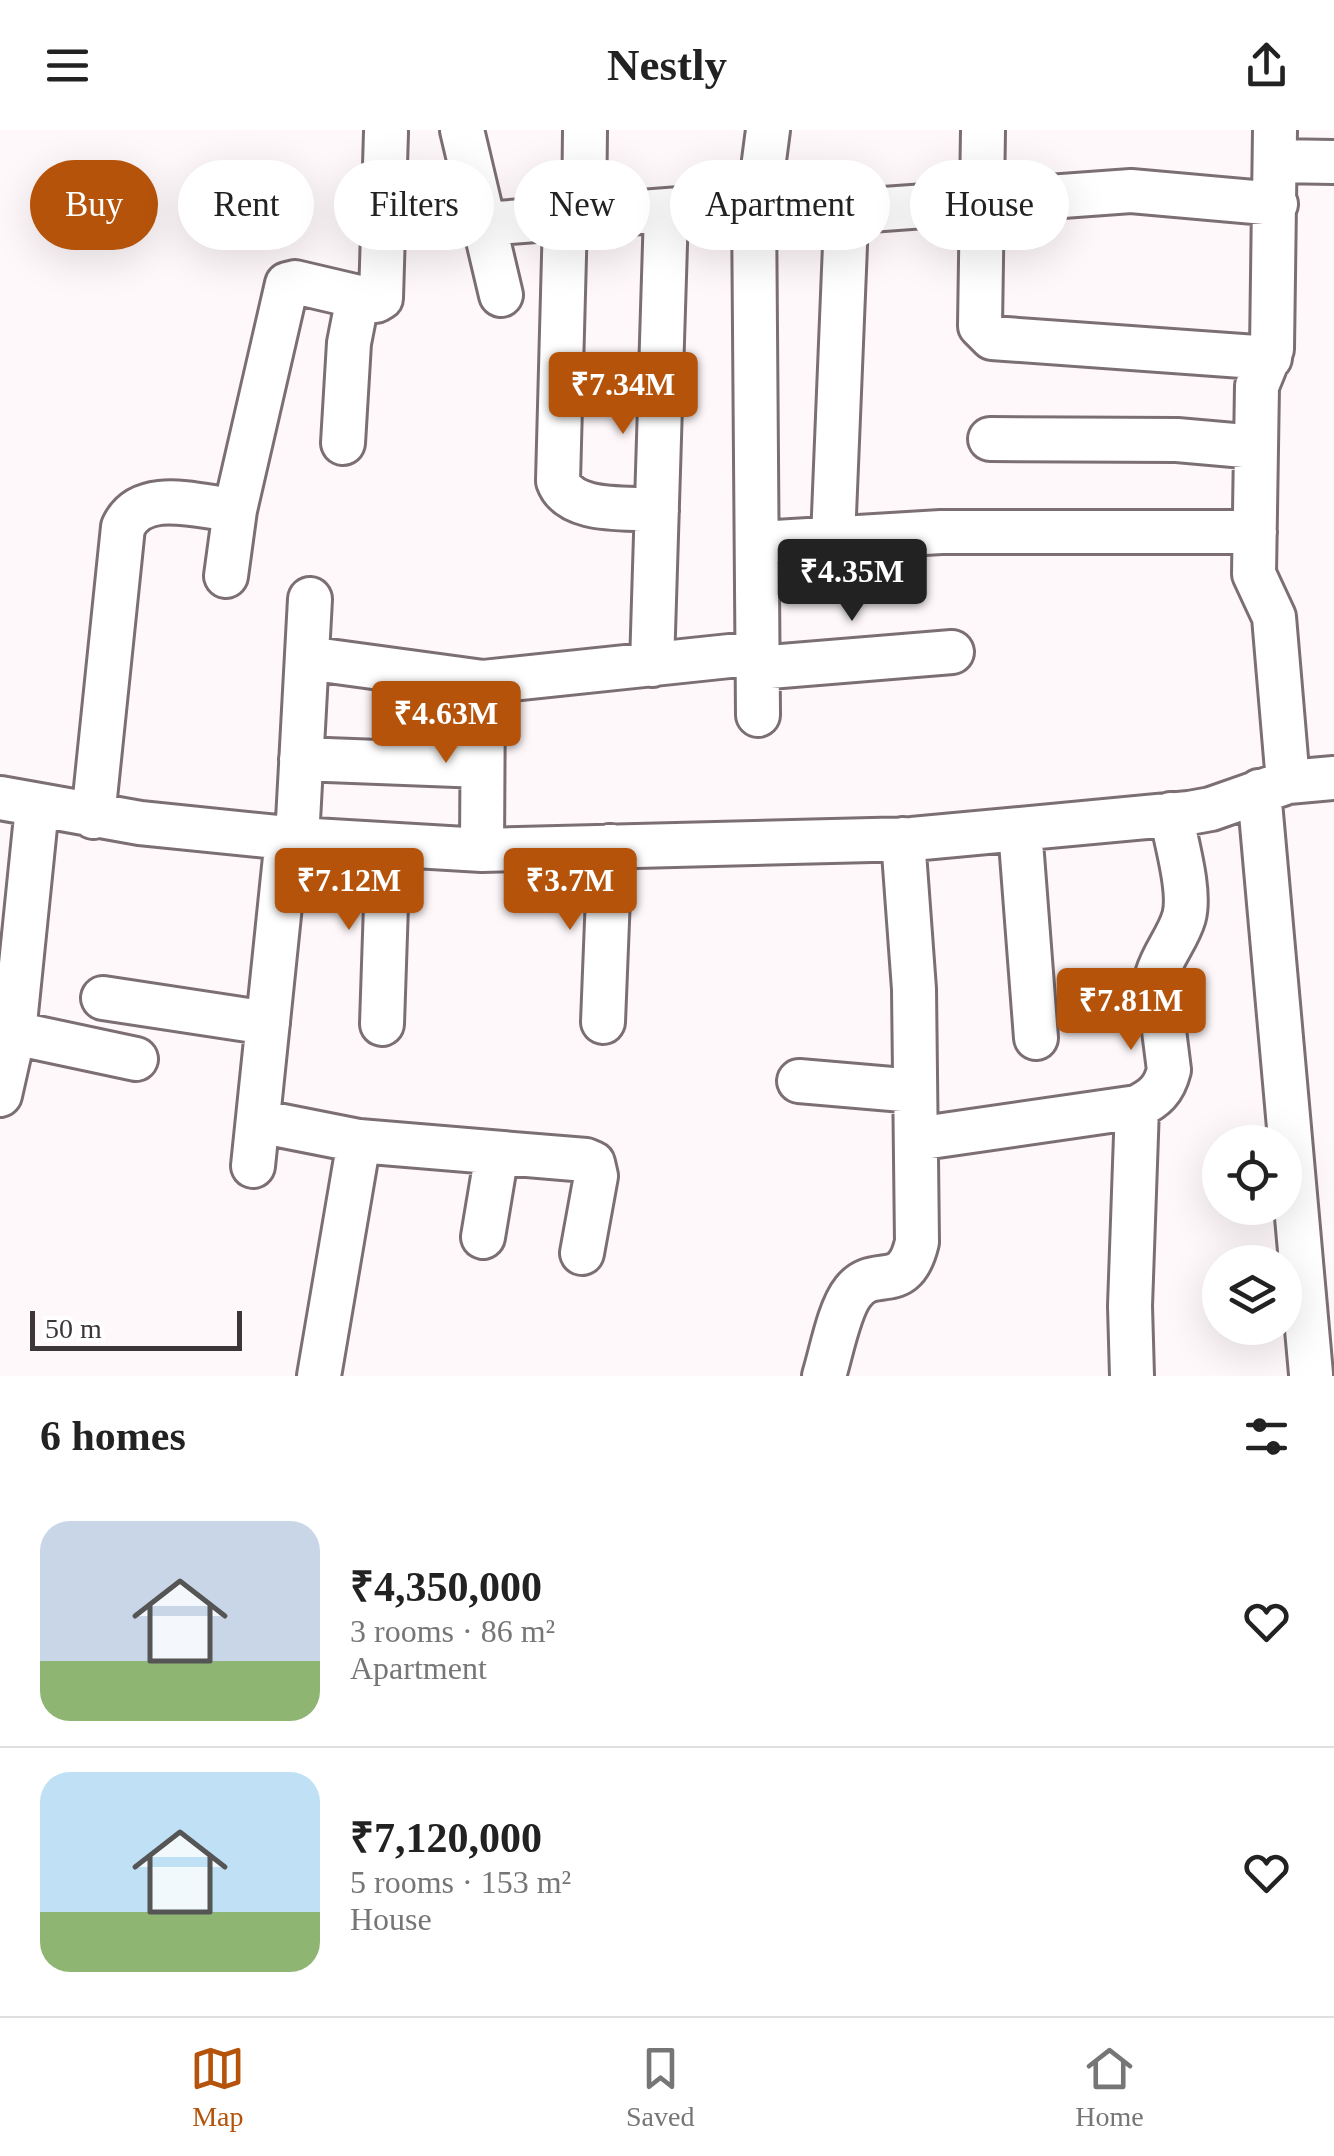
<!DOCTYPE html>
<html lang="en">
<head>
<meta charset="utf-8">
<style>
	body { margin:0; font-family:Georgia,serif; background:#f2f2f2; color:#222; height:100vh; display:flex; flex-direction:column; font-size:38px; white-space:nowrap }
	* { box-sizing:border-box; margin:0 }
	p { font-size:32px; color:#767676 }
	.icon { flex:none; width:55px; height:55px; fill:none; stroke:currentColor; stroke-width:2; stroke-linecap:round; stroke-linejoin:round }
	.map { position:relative; height:1246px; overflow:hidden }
	.side { display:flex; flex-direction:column; background:#fff; flex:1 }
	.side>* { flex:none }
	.banner { position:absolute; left:30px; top:30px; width:1275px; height:90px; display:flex; gap:20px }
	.tools { position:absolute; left:1202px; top:995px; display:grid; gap:20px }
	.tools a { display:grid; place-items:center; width:100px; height:100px; border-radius:50%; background:#fff; box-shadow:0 10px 40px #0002; font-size:50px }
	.scale { position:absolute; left:30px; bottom:25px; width:212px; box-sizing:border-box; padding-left:10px; border:5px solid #3c3638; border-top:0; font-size:28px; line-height:35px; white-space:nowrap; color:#3c3638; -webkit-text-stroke:8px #fff; paint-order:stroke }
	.price { position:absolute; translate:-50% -85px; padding:0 22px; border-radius:10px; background:#b45309; color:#fff; font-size:32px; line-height:65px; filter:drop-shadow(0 2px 5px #0008) }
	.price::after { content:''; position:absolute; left:50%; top:60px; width:30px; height:22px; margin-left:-15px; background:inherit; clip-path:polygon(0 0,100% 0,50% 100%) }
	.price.selected { background:#222; color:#fff }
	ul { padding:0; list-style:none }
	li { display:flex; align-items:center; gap:30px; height:250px; padding:0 40px }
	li+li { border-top:2px solid #e0e0e0 }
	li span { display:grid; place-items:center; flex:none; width:280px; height:200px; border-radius:30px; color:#555 }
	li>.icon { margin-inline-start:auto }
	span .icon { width:120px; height:120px; fill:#fffc; stroke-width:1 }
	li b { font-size:42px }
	h2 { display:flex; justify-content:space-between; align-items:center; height:120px; padding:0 40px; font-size:42px }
	.chip { padding:0 35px; border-radius:45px; background:#fff; box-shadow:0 10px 40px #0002; font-size:35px; line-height:90px }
	.chip.selected { background:#b45309; color:#fff }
	header { display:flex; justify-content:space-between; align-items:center; height:130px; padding:0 40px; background:#fff; font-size:45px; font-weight:700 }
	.menu { display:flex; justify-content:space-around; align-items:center; height:140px; border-top:2px solid #e0e0e0; background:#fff; font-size:28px; color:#767676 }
	.menu a { display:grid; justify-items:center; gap:5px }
	.menu .selected { color:#b45309 }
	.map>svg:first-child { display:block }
</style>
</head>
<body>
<header><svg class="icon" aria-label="menu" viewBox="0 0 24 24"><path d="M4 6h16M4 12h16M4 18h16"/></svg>Nestly<svg class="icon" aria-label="share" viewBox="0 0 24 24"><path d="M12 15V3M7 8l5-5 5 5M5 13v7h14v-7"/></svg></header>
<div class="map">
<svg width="1334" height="1246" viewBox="0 0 1334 1246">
	<rect width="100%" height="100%" fill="#fef8fb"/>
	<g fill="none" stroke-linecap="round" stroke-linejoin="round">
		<defs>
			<path id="minor" d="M462,0L501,165
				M983,0L980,196L992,208L1270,228
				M1275,0L1272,219L1257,256L1254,444L1274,487L1288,652
				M1275,31L1334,32
				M754,71L758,585
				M565,89L558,351C570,384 627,377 657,380
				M584,89L585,0
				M484,94L746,74L760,61L768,0
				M990,309L1177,310L1256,317
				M343,313L349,213L358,167
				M833,409L846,91L856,81L1131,61L1276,74
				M758,413L941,402H1255
				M226,446L235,380L287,154L295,152L376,171L381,168L386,2
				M307,528L483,552L758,523
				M652,535L666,82
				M758,538L952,522
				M301,629L482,636
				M1259,661L1311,1244
				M0,668L140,693L297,709L482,720L912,709L1189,683L1211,679L1288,652L1334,648
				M93,687L123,397C142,357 199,377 235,380
				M1020,699L1036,908
				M297,709L310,469
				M482,720L483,552
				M103,868L268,893
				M603,892L610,716
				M382,894L388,715
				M14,903L136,929
				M799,951L915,961
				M0,965L14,903L37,677
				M258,991L359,1011L586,1030L593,1033L596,1046L582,1123
				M916,1009L1137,977C1155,968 1164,960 1169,940L1157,845C1163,824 1178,808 1184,787C1191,761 1176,712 1171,684
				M253,1036L287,708
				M483,1107L497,1023
				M319,1246L359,1011
				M824,1246C831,1224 839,1179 853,1162C875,1133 904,1167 917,1112L914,859L903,709
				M1132,1246L1130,1176L1137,977"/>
		</defs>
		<use href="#minor" stroke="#7c6f74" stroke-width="48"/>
		<use href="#minor" stroke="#fff" stroke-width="42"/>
	</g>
</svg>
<div class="tools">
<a><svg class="icon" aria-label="locate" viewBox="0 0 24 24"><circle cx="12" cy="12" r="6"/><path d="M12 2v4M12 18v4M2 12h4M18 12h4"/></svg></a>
<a><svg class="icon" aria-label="layers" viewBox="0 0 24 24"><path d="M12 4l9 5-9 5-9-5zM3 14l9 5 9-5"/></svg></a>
</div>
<div class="scale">50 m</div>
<b class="price" style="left:623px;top:307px">₹7.34M</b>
<b class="price selected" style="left:852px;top:494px">₹4.35M</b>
<b class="price" style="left:446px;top:636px">₹4.63M</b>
<b class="price" style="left:349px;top:803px">₹7.12M</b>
<b class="price" style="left:570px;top:803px">₹3.7M</b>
<b class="price" style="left:1131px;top:923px">₹7.81M</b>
<div class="banner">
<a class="chip selected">Buy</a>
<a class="chip">Rent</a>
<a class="chip">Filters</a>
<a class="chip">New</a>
<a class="chip">Apartment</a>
<a class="chip">House</a>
</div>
</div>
<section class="side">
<h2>6 homes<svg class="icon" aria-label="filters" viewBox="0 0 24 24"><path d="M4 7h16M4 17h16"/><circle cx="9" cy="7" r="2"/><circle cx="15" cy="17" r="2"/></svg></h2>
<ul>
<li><span style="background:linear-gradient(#c9d6e8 70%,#8fb573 0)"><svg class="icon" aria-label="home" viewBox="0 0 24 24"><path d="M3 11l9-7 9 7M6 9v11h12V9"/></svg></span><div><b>₹4,350,000</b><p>3 rooms · 86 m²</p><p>Apartment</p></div><svg class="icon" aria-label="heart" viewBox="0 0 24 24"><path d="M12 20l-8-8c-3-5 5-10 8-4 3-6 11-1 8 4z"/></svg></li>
<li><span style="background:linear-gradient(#bfe0f5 70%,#8fb573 0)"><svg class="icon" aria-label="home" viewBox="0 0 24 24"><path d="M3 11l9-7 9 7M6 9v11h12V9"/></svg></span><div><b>₹7,120,000</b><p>5 rooms · 153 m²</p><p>House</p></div><svg class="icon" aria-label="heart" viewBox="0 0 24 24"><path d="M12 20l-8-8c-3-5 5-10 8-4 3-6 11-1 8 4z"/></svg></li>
</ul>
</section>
<nav class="menu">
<a class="selected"><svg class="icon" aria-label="map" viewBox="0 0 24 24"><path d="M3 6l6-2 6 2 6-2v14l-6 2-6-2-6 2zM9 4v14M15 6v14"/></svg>Map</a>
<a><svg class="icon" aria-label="saved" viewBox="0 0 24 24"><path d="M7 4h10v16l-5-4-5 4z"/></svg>Saved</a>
<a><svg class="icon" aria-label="home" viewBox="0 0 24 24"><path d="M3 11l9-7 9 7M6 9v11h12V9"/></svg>Home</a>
</nav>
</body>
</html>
